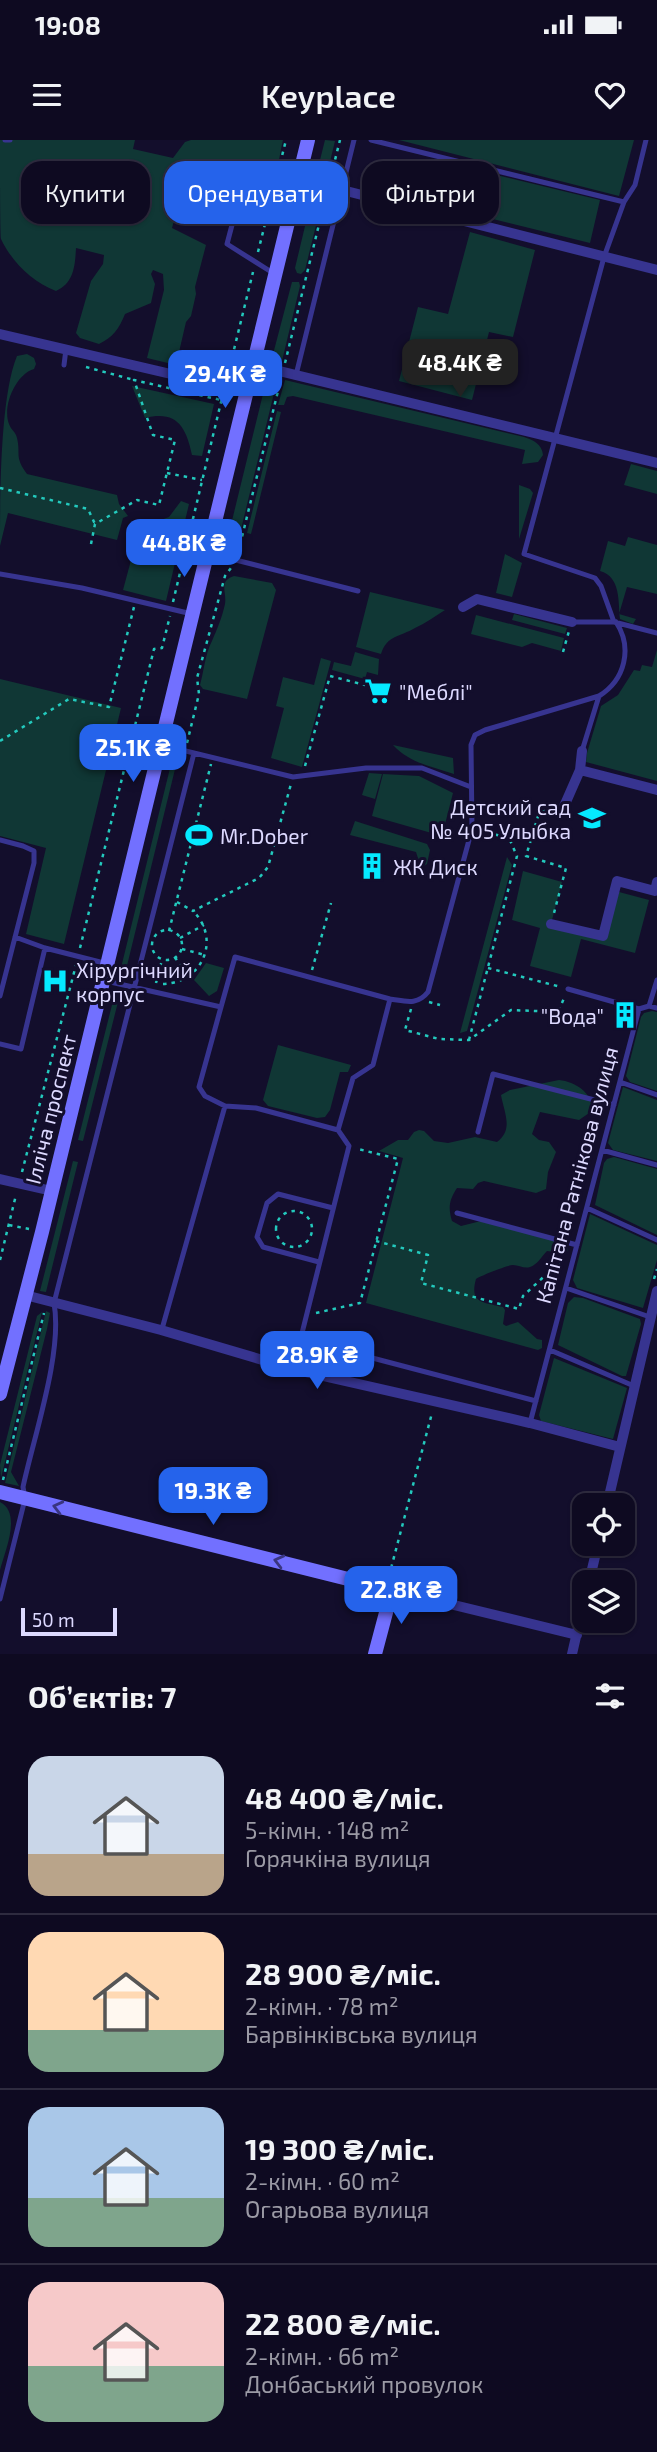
<!DOCTYPE html>
<html lang="uk">
<head>
<meta charset="utf-8">
<style>
	body { margin:0; font-family:"Exo 2",sans-serif; background:#1c182e; color:#f1f3f6; height:100vh; display:flex; flex-direction:column; font-size:26px; white-space:nowrap }
	* { box-sizing:border-box; margin:0 }
	p { font-size:23px; color:#9b9aa5 }
	.icon { flex:none; width:38px; height:38px; fill:none; stroke:currentColor; stroke-width:2; stroke-linecap:round; stroke-linejoin:round }
	.map { position:relative; height:1514px; overflow:hidden }
	.side { display:flex; flex-direction:column; background:#0e0a21; flex:1 }
	.side>* { flex:none }
	.top-card { position:absolute; left:21px; top:21px; width:616px; height:63px; display:flex; gap:14px }
	.buttons { position:absolute; left:572px; top:1353px; display:grid; gap:14px }
	.buttons a { display:grid; place-items:center; width:63px; height:63px; border-radius:14px; background:#0e0a21; box-shadow:0 2px 5px #0004,0 0 0 2px #2e2b3f; font-size:35px }
	.scale { position:absolute; left:21px; bottom:18px; width:96px; box-sizing:border-box; padding-left:7px; border:4px solid #ddd9ff; border-top:0; font-size:19px; line-height:24px; white-space:nowrap; color:#ddd9ff; -webkit-text-stroke:5px #130e2c; paint-order:stroke }
	.price { position:absolute; translate:-50% -60px; padding:0 16px; border-radius:14px; background:#2563eb; color:#fff; font-size:23px; line-height:46px; filter:drop-shadow(0 2px 4px #0008) }
	.price::after { content:''; position:absolute; left:50%; top:42px; width:21px; height:16px; margin-left:-10px; background:inherit; clip-path:polygon(0 0,100% 0,50% 100%) }
	.price.current { background:#222; color:#fff }
	ul { padding:0; list-style:none }
	li { display:flex; align-items:center; gap:21px; height:175px; padding:0 28px }
	li+li { border-top:2px solid #2e2b3f }
	li span { display:grid; place-items:center; flex:none; width:196px; height:140px; border-radius:21px; color:#555 }
	li>.icon { margin-inline-start:auto }
	span .icon { width:84px; height:84px; fill:#fffc; stroke-width:1 }
	li b { font-size:30px }
	h2 { display:flex; justify-content:space-between; align-items:center; height:84px; padding:0 28px; font-size:30px }
	.pill { padding:0 24px; border-radius:21px; background:#0e0a21; box-shadow:0 2px 5px #0004,0 0 0 2px #2e2b3f; font-size:24px; line-height:63px }
	.pill.current { background:#2563eb; color:#fff }
	.status { display:flex; justify-content:space-between; align-items:center; height:49px; padding:0 35px; background:#0e0a21; direction:ltr }
	.status svg { height:19px; fill:currentColor }
	header { display:flex; justify-content:space-between; align-items:center; height:91px; padding:0 28px; background:#0e0a21; font-size:32px; font-weight:600 }
	.map>svg:first-child { display:block }
</style>
</head>
<body>
<div class="status"><b>19:08</b><svg viewBox="0 0 49 12"><path d="M0 12V9h3v3zM5 12V6h3v6zM10 12V3h3v9zM15 12V0h3v12zM26 1h20v11H26zM47 4h2v5h-2z"/></svg></div>
<header><svg class="icon" aria-label="menu" viewBox="0 0 24 24"><path d="M4 6h16M4 12h16M4 18h16"/></svg>Keyplace<svg class="icon" aria-label="heart" viewBox="0 0 24 24"><path d="M12 20l-8-8c-3-5 5-10 8-4 3-6 11-1 8 4z"/></svg></header>
<div class="map">
<svg width="657" height="1514" viewBox="0 0 657 1514">
	<rect width="100%" height="100%" fill="#130e2c"/>
	<path fill="#103735" d="M0,0H135L133,9L173,18L185,2L191,0H283C280,11 279,28 273,38C261,60 215,41 195,37L189,58L194,60L190,79L175,77L172,88L206,105L195,147L196,154L191,176L186,182L176,225L147,218L164,150L163,134L153,130L151,134L155,144L151,163L125,174C119,189 113,197 99,204L80,198L76,193L91,141L103,124L104,115L76,108C75,126 74,143 56,151C32,142 12,122 1,99C0,90 0,16 0,0Z
		M325,0L335,1L327,34L323,38L319,37L317,32Z
		M399,0H634L619,56Z
		M430,19L600,60L590,103L420,61Z
		M315,54H322L323,57L305,130L301,134L297,133L295,128L312,57Z
		M470,92L535,110L513,197L489,192L472,260L399,241L418,167L448,174Z
		M292,142H299L300,146L282,221L279,223L273,222L272,218Z
		M27,214L34,218L36,224L34,229C16,234 2,266 9,284C11,290 16,292 17,298C21,315 14,316 27,334L117,355L119,364L128,376L123,378L117,400L8,373L0,406C0,356 0,257 17,216Z
		M285,240L524,297C533,300 542,304 543,315L538,322L522,324L525,310L293,256L287,257L284,265H278Z
		M132,246L214,264L202,316L192,315C186,287 177,270 145,278Z
		M268,248L275,249L236,410L231,407L228,397L263,254Z
		M277,271L281,272L251,394L247,393Z
		M631,324L657,331V354L624,345Z
		M519,345L530,349L533,353L519,399Z
		M181,361L189,364L166,461L123,450L134,409L144,410L150,384L169,377Z
		M628,397L657,405V454L627,447L619,474L636,479L633,484L620,479C618,461 621,437 600,431L608,401L625,406Z
		M505,414L522,423L512,457L496,453Z
		M234,436L272,443L276,450L247,559L203,549L200,545C204,531 205,514 212,501C217,489 222,478 225,464C227,452 218,441 234,436Z
		M370,452L445,470C435,476 426,483 415,488C400,497 387,495 381,514L356,507Z
		M514,474L567,488L565,494L512,480Z
		M476,475L564,498L561,511L532,503L522,507L471,494Z
		M657,510V641L586,622L587,613L601,566L618,555L634,530L640,531L642,525L652,527Z
		M355,512L379,519L378,535L367,532L365,539L332,530L334,522L351,526Z
		M321,518L331,521L302,627L271,618L284,568L276,566L283,537L314,545Z
		M0,539L121,568L64,804L26,794L46,708L0,696Z
		M393,605L453,618L454,634C430,626 410,623 393,605Z
		M172,620L177,621L124,838L119,836Z
		M369,633L382,634L375,659L362,655Z
		M383,634L419,636L453,653L442,696L372,676Z
		M355,681L427,704L430,710L427,724L421,728L416,712L350,695Z
		M507,717L512,725L467,891L460,893Z
		M523,731L562,742L552,780L606,795L619,752L649,760L635,813L581,799L571,837L530,826L540,788L512,780Z
		M206,823L224,828L217,851L209,856L194,840Z
		M115,853L120,854L83,1001L78,1000Z
		M652,871L657,872V951L630,942L626,936L641,877L644,873Z
		M278,905L351,925L348,932H340L330,970L325,977L317,978L268,966L263,960Z
		M559,940C576,942 593,953 592,971L579,980L540,972L532,994L539,1000L549,1002L556,1012L548,1032L546,1049L536,1053L484,1041L478,1043L473,1049L457,1048C449,1060 448,1068 452,1081L461,1086L481,1081L568,1104V1111L563,1113L547,1111C542,1116 537,1125 530,1127C524,1129 519,1125 513,1125C508,1125 480,1136 476,1139C469,1164 484,1162 503,1167L505,1170L503,1184L506,1186L518,1182L537,1199L542,1200V1208L538,1210L366,1163L403,1018L379,1011L398,1000H408L414,992L419,990L424,991L434,1001L448,1003L475,997L497,1002C514,990 504,972 501,955L510,950Z
		M623,947L657,960V1021L613,1010L608,1003Z
		M614,1017L657,1029V1095L595,1065L604,1023L607,1019Z
		M73,1021L78,1022L46,1152L40,1151Z
		M590,1074L657,1105V1120L643,1168L577,1148L573,1140Z
		M574,1157L583,1158L640,1179L641,1184L626,1236H622L558,1205L568,1163Z
		M46,1171L50,1173L47,1189L11,1332L19,1346L5,1343Z
		M42,1172L1,1338L0,1325L37,1176Z
		M554,1218L627,1248L613,1299L541,1281L539,1275Z
		M0,1362C22,1373 5,1411 0,1430Z"/>
	<g fill="none" stroke-linecap="round" stroke-linejoin="round">
		<path stroke="#23c9bd" stroke-width="2.5" stroke-dasharray="3.5 5" stroke-linecap="butt" d="M331,36L340,0
			M274,48L286,0
			M258,112L270,64
			M285,223L326,56
			M86,227L134,240
			M228,234L253,132
			M167,333L202,340
			M0,348L88,369L95,384
			M91,404L95,384L137,360L159,365L175,300L153,295L134,240L221,260
			M238,413L280,243
			M173,462L222,258
			M563,512L569,491
			M0,601L69,559L109,567L134,467
			M187,603L199,554L197,538L225,436L231,428
			M305,626L330,536L365,545
			M553,668L539,673L526,716L566,728L554,773
			M177,762L193,771L259,738L268,727L291,644
			M152 805a15 15 0 1 1 30 0a15 15 0 1 1-30 0Z
			M169,791L211,624
			M180,798L204,785
			M80,808L154,509L162,508L170,476
			M182,809L205,815
			M175,817L187,838
			M488,828L561,847
			M312,830L331,763
			M156,843L162,820
			M163,844C202,843 221,800 194,772
			M429,862L440,865
			M411,869L405,890L439,899L469,900L511,870L558,872L565,856
			M469,900L517,716L509,698L481,691
			M22,1032L76,825
			M276 1089a18 18 0 1 1 36 0a18 18 0 1 1-36 0Z
			M9,1085L29,1089
			M376,1101L428,1115L421,1143L519,1169L523,1156L565,1117
			M0,1120L16,1055
			M654,1139L657,1129
			M316,1173L360,1163L398,1019L358,1009
			M3,1340L44,1173
			M389,1436L432,1273"/>
		<path stroke="#373490" stroke-width="5" d="M5,0H10
			M371,0L624,62
			M236,69L239,58L293,54
			M232,85L227,104L273,133
			M64,225L66,209
			M296,235L354,0
			M208,413L358,451
			M0,434L82,448L192,474
			M572,482H614L657,493
			M614,482L601,446L595,438L524,414L604,117L624,62L635,45L646,0
			M161,605L293,637L366,628H422L471,647
			M582,611L599,556
			M0,700L23,706L34,711V723L0,856
			M15,797L45,808L104,823
			M657,840L649,866L657,868
			M106,841L221,867L235,817L390,859C405,861 417,866 428,852L472,689L471,605L475,595L485,590L599,556C625,540 633,508 616,482
			M568,849L639,869L649,866
			M221,867L199,947L205,956L225,966L256,968L338,990
			M0,904L21,909L45,808
			M620,942L657,955
			M478,992L493,934L614,965
			M602,1010L657,1025
			M587,1068L657,1100
			M457,1073L577,1105
			M319,1122L263,1107L257,1097L267,1063L278,1054L333,1068
			M566,1148L650,1177
			M162,1189L225,966
			M300,1199L536,1261
			M550,1210L634,1246
			M293,1229L349,1006L338,990L353,938L373,925L390,859
			M530,1283L639,869
			M0,1459L25,1359L23,1347C34,1296 63,1212 54,1163L194,613"/>
		<path stroke="#373490" stroke-width="10" d="M299,39L657,130
			M0,194L248,252
			M255,225L657,323
			M463,467L477,459L572,482
			M580,630L657,650
			M562,671L580,630L582,611
			M551,784L603,796L617,741L655,751L657,742
			M0,1039L52,1051
			M25,1155L161,1190L293,1229L530,1283L620,1307
			M607,1365L657,1151
			M589,1442L598,1404
			M392,1450L577,1495
			M572,1514L584,1462"/>
		<path stroke="#7270ff" stroke-width="14" d="M0,1254L42,1092L308,0
			M0,1352L392,1450L375,1514"/>
	</g>
	<defs><path id="oneway-chevron" d="M-2-3.5L2.5 0L-2 3.5" fill="none" stroke-width="1.6" stroke-linecap="round" stroke-linejoin="round" transform="scale(1.75)"/></defs>
	<g stroke="#393580">
		<use href="#oneway-chevron" transform="translate(58 1367) rotate(-166)"/>
		<use href="#oneway-chevron" transform="translate(279 1421) rotate(-166)"/>
	</g>
	<defs>
		<symbol id="supermarket-bare" viewBox="-9 -9 18 18"><path d="M-6-5.5h2.5l.6 2H6L4.5 2H-2.5L-4.4-4H-6ZM-1.5 3.2a1.3 1.3 0 1 0 .1 0ZM3 3.2a1.3 1.3 0 1 0 .1 0Z" fill="#05e9ff" stroke="#130e2c" stroke-width="2.5" paint-order="stroke"/></symbol>
		<symbol id="school-bare" viewBox="-9 -9 18 18"><path d="M0-5L7-2L0 1L-7-2ZM-4 1L0 2.5L4 1V4Q0 6-4 4Z" fill="#05e9ff" stroke="#130e2c" stroke-width="2.5" paint-order="stroke"/></symbol>
		<symbol id="stadium-bare" viewBox="-9 -9 18 18"><path d="M0-5a6.5 5 0 1 0 0 10a6.5 5 0 1 0 0-10ZM-3.5-1.8h7v3.6h-7Z" fill="#05e9ff" stroke="#130e2c" stroke-width="2.5" paint-order="stroke"/></symbol>
		<symbol id="building-bare" viewBox="-9 -9 18 18"><path d="M-4-6H4V6H1V3H-1V6H-4ZM-2.5-4.3h1.7v1.8h-1.7ZM.8-4.3h1.7v1.8H.8ZM-2.5-1h1.7V.8h-1.7ZM.8-1h1.7V.8H.8Z" fill="#05e9ff" stroke="#130e2c" stroke-width="2.5" paint-order="stroke"/></symbol>
		<symbol id="hospital-bare" viewBox="-9 -9 18 18"><path d="M-5-5h3v3.5h4V-5h3V5h-3V1.5h-4V5h-3Z" fill="#05e9ff" stroke="#130e2c" stroke-width="2.5" paint-order="stroke"/></symbol>
	</defs>
	<g fill-rule="evenodd">
		<use href="#supermarket-bare" x="359" y="532" width="38" height="38"/>
		<use href="#school-bare" x="573" y="659" width="38" height="38"/>
		<use href="#stadium-bare" x="180" y="676" width="38" height="38"/>
		<use href="#building-bare" x="353" y="707" width="38" height="38"/>
		<use href="#hospital-bare" x="36" y="822" width="38" height="38"/>
		<use href="#building-bare" x="606" y="856" width="38" height="38"/>
	</g>
	<g text-anchor="middle" dominant-baseline="central" stroke-width="6" stroke-linejoin="round" paint-order="stroke">
		<g font-size="21" fill="#ddd9ff" stroke="#130e2c" text-anchor="start">
			<text x="399" y="551">"Меблі"</text>
			<text x="571" y="666" text-anchor="end">Детский сад<tspan x="571" dy="24">№ 405 Улыбка</tspan></text>
			<text x="220" y="695">Mr.Dober</text>
			<text x="393" y="726">ЖК Диск</text>
			<text x="76" y="829">Хірургічний<tspan x="76" dy="24">корпус</tspan></text>
			<text x="604" y="875" text-anchor="end">"Вода"</text>
		</g>
		<g font-size="21" fill="#ddd9ff" stroke="#130e2c">
			<text transform="translate(50 969) rotate(-76)">Ілліча проспект</text>
			<text transform="translate(576 1035) rotate(-75)">Капітана Ратнікова вулиця</text>
		</g>
	</g>
</svg>
<div class="buttons">
<a><svg class="icon" aria-label="locate" viewBox="0 0 24 24"><circle cx="12" cy="12" r="6"/><path d="M12 2v4M12 18v4M2 12h4M18 12h4"/></svg></a>
<a><svg class="icon" aria-label="layers" viewBox="0 0 24 24"><path d="M12 4l9 5-9 5-9-5zM3 14l9 5 9-5"/></svg></a>
</div>
<div class="scale">50 m</div>
<b class="price current" style="left:460px;top:259px">48.4K ₴</b>
<b class="price" style="left:225px;top:270px">29.4K ₴</b>
<b class="price" style="left:184px;top:439px">44.8K ₴</b>
<b class="price" style="left:133px;top:644px">25.1K ₴</b>
<b class="price" style="left:317px;top:1251px">28.9K ₴</b>
<b class="price" style="left:213px;top:1387px">19.3K ₴</b>
<b class="price" style="left:401px;top:1486px">22.8K ₴</b>
<div class="top-card">
<a class="pill">Купити</a>
<a class="pill current">Орендувати</a>
<a class="pill">Фільтри</a>
</div>
</div>
<section class="side">
<h2>Об’єктів: 7<svg class="icon" aria-label="filters" viewBox="0 0 24 24"><path d="M4 7h16M4 17h16"/><circle cx="9" cy="7" r="2"/><circle cx="15" cy="17" r="2"/></svg></h2>
<ul>
<li><span style="background:linear-gradient(#c9d6e8 70%,#b9a48a 0)"><svg class="icon" aria-label="home" viewBox="0 0 24 24"><path d="M3 11l9-7 9 7M6 9v11h12V9"/></svg></span><div><b>48 400 ₴/міс.</b><p>5-кімн. · 148 m²</p><p>Горячкіна вулиця</p></div></li>
<li><span style="background:linear-gradient(#ffd9b3 70%,#7fa58c 0)"><svg class="icon" aria-label="home" viewBox="0 0 24 24"><path d="M3 11l9-7 9 7M6 9v11h12V9"/></svg></span><div><b>28 900 ₴/міс.</b><p>2-кімн. · 78 m²</p><p>Барвінківська вулиця</p></div></li>
<li><span style="background:linear-gradient(#a9c7e8 65%,#7fa58c 0)"><svg class="icon" aria-label="home" viewBox="0 0 24 24"><path d="M3 11l9-7 9 7M6 9v11h12V9"/></svg></span><div><b>19 300 ₴/міс.</b><p>2-кімн. · 60 m²</p><p>Огарьова вулиця</p></div></li>
<li><span style="background:linear-gradient(#f6c9c9 60%,#7fa58c 0)"><svg class="icon" aria-label="home" viewBox="0 0 24 24"><path d="M3 11l9-7 9 7M6 9v11h12V9"/></svg></span><div><b>22 800 ₴/міс.</b><p>2-кімн. · 66 m²</p><p>Донбаський провулок</p></div></li>
</ul>
</section>
</body>
</html>
